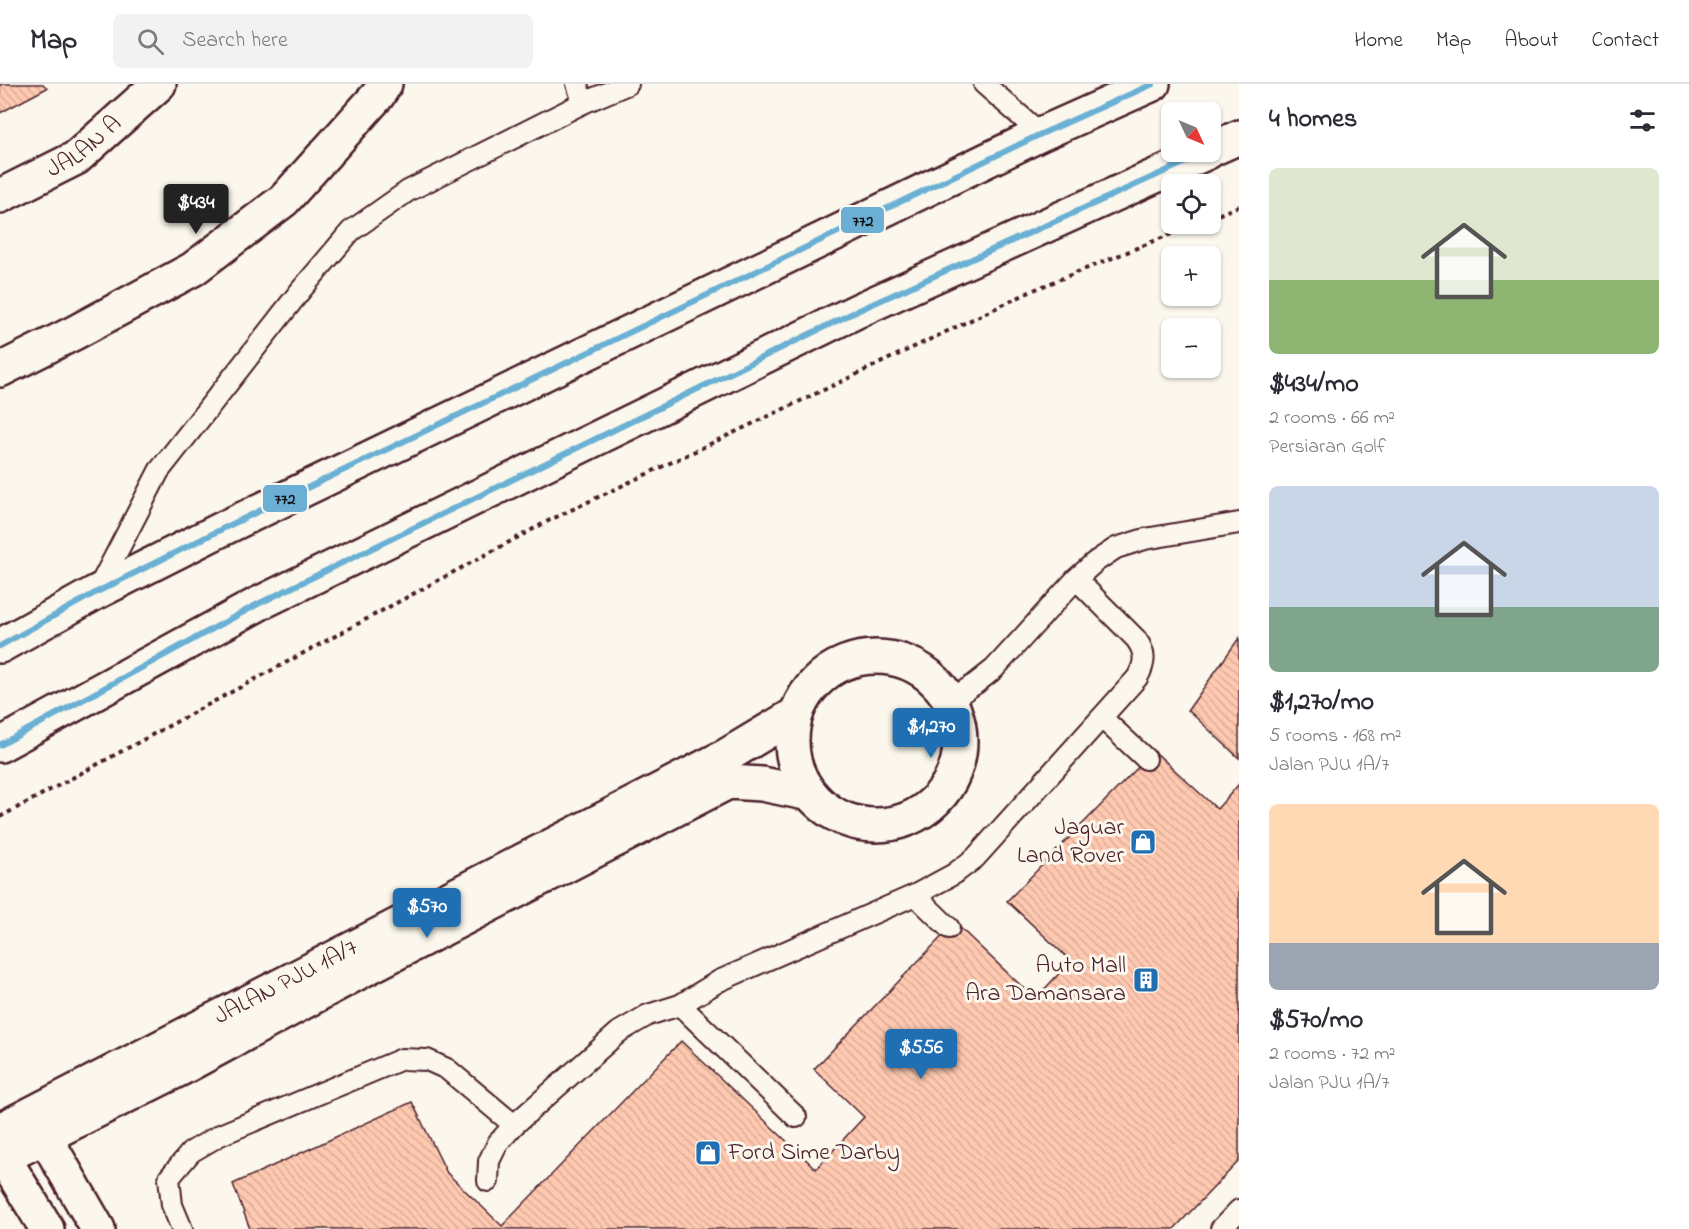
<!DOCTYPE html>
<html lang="en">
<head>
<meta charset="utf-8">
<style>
	body { margin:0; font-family:"Indie Flower",sans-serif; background:#f2f2f3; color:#2b2b33; height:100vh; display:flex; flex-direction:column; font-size:22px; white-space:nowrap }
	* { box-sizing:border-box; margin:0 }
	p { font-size:20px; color:#7c7c81 }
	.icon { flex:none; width:33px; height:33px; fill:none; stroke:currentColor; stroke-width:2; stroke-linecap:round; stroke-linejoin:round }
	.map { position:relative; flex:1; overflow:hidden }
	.sheet { display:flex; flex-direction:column; background:#fff; width:450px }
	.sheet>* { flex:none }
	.needle { width:39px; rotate:134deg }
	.fabs { position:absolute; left:1161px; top:18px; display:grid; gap:12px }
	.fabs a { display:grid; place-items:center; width:60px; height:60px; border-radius:9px; background:#fff; box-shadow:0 2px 4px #0004; font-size:30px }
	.price { position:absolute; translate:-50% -51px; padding:0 14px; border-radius:6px; background:#1f6fb2; color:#fff; font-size:20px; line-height:39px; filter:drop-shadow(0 2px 3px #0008) }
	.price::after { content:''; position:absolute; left:50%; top:36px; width:18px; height:14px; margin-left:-9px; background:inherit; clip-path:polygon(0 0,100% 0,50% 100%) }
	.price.active { background:#222; color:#fff }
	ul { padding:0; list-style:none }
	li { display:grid; align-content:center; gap:12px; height:318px; padding:0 30px }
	li span { display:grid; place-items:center; height:186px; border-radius:9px; color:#555 }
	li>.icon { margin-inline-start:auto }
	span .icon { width:108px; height:108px; fill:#fffc; stroke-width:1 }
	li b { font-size:26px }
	h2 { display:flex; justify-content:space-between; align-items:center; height:72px; padding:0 30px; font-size:26px }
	header { display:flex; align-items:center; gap:36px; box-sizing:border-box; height:84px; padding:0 30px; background:#fff; border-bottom:2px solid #e1e1e2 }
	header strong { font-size:28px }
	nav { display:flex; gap:33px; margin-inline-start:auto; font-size:21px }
	.search { width:420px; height:54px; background:#f2f2f3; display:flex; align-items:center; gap:15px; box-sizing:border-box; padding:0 21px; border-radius:9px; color:#7c7c81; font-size:22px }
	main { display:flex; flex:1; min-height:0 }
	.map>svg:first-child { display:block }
</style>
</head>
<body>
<header>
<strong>Map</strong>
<div class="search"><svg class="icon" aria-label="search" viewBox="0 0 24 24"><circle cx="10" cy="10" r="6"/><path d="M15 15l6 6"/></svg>Search here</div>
<nav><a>Home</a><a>Map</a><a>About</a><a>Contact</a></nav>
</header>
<main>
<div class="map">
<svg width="1239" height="1145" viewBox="0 0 1239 1145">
	<defs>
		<pattern id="building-back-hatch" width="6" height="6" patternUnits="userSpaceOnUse" patternTransform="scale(1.5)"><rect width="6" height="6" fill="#fec9b0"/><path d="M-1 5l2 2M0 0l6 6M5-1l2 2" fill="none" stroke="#dbac98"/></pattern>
	</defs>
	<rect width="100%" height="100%" fill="#fbf7ec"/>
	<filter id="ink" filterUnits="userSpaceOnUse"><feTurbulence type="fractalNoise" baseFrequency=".0167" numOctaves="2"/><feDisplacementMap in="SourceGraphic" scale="12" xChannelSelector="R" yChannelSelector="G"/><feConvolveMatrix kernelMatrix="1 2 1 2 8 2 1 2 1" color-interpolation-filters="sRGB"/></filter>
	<g filter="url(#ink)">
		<path fill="url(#building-back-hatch)" stroke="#4a1f2b" stroke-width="1.5" d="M0,0H43L47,4L0,29Z
			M1239,554V674L1188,626Z
			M1154,667L1217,725L1239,700V1077L1174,1145H250L233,1100L412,1018L447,1089L502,1142L681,957L816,1085L864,1033L814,985L955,839L1035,915L1071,877L1007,817Z"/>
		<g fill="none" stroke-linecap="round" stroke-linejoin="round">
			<defs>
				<path id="service" d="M577,0L583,19
					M984,0L1041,50
					M97,507L159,387L301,206L351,147L408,107L583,19L628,0
					M950,616L975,600L994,585L1076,495L1095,478L1116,464L1145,455L1239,439
					M1102,634L1146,675
					M915,811L949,844
					M680,921L796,1033
					M488,1097L489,1077L498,1059L514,1041
					M182,1145L172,1121L169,1094L191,1068L220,1051L402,975L427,976L447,985L514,1041L619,948L648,931L680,921L719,897L915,811L954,790L975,774L1137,594C1146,579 1146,569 1136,555L1076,495
					M1221,1145L1239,1126"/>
				<g id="minor">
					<path id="s1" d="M0,112L76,74L159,0"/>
					<circle cx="876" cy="657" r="84"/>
					<path d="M34,1034L98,1145"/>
					<path id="s2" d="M0,1046L726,672L796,630"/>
					<path d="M0,1068L47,1145"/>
					<path d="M0,1075L180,985L361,887L728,698L762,700L810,710"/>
				</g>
				<path id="tertiary" d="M0,286L74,249L193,185L284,116L378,11L385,0"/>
				<path id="primary" d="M1210,66L1239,53
					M0,562L95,509L222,445L1041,50L1153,0
					M0,661L258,520L857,227L1208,68"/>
			</defs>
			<use href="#service" stroke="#4a1f2b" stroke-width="24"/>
			<use href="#minor" stroke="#4a1f2b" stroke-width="38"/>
			<use href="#tertiary" stroke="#4a1f2b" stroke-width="38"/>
			<use href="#primary" stroke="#4a1f2b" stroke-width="38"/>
			<path stroke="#4a1f2b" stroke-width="4" stroke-dasharray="4.5 4.5" stroke-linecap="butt" d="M1210,134L1239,122
				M0,733L550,436L1036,205L1196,140"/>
			<use href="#service" stroke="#fbf7ec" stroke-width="20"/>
			<use href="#minor" stroke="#fbf7ec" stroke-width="33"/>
			<use href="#tertiary" stroke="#fbf7ec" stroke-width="33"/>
			<use href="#primary" stroke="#fbf7ec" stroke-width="33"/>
			<defs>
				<path id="bus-1" d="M0,562L95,509L222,445L1041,50L1153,0
					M0,661L258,520L857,227L1208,68"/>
			</defs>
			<use href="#bus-1" stroke="#fbf7ec" stroke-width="10"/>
			<use href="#bus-1" stroke="#6bb0d4" stroke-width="6"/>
		</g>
	</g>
	<defs>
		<symbol id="shop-square" viewBox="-11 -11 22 22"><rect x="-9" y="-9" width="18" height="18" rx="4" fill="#1f6fb2" stroke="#fbf7ec"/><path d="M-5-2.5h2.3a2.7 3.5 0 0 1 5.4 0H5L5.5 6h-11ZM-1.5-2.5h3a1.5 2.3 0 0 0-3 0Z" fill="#fff"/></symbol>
		<symbol id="building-square" viewBox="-11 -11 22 22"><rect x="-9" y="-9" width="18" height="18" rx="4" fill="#1f6fb2" stroke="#fbf7ec"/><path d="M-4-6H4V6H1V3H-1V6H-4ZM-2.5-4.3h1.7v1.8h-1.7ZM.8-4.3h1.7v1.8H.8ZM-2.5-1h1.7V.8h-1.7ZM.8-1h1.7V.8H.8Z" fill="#fff"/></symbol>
	</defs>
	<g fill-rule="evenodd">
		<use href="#shop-square" x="1128" y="743" width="30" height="30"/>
		<use href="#building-square" x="1131" y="881" width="30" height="30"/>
		<use href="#shop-square" x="693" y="1054" width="30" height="30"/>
	</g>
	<g text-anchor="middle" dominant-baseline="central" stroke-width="6" stroke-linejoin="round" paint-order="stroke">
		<g font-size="24" fill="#4a1f2b" stroke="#fbf7ec">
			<text stroke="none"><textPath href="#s1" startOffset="98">JALAN A</textPath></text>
			<text stroke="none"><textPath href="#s2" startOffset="322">JALAN PJU 1A/7</textPath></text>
		</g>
		<g font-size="24" fill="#4a1f2b" stroke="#fbf7ec" text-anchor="end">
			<text x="1124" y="744">Jaguar<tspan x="1124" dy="28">Land Rover</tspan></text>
			<text x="1126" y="882">Auto Mall<tspan x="1126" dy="28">Ara Damansara</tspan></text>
			<text x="728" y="1069" text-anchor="start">Ford Sime Darby</text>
		</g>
	</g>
	<g stroke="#fbf7ec" stroke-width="2">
		<rect x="840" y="122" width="45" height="28" rx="6" fill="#6bb0d4"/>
		<rect x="262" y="400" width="46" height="29" rx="6" fill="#6bb0d4"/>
	</g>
	<g font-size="16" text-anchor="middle" font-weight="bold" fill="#111">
		<text x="863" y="142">772</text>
		<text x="285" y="420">772</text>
	</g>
</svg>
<div class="fabs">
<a><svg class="needle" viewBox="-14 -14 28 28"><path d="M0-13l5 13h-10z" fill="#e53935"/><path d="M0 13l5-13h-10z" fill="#7c7c81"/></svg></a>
<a><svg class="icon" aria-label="locate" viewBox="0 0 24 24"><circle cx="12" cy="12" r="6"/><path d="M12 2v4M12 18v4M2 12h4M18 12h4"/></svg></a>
<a>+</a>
<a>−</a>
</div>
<b class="price active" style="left:196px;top:151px">$434</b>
<b class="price" style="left:931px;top:675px">$1,270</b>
<b class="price" style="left:427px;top:855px">$570</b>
<b class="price" style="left:921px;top:996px">$556</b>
</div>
<section class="sheet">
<h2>4 homes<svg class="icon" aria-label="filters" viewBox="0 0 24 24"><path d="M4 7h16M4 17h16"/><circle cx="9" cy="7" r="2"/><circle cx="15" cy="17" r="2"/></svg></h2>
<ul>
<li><span style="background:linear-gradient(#dfe7d0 60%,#8fb573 0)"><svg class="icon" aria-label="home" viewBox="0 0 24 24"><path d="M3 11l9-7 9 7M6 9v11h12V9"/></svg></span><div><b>$434/mo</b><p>2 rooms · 66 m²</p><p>Persiaran Golf</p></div></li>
<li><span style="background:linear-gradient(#c9d6e8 65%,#7fa58c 0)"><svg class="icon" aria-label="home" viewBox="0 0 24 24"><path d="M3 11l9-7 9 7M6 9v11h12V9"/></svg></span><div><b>$1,270/mo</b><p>5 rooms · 168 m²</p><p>Jalan PJU 1A/7</p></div></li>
<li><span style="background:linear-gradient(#ffd9b3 75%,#9aa5b1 0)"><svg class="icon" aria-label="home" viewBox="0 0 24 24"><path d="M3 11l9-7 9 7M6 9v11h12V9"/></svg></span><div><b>$570/mo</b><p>2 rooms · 72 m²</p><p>Jalan PJU 1A/7</p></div></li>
</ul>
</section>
</main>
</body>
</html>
